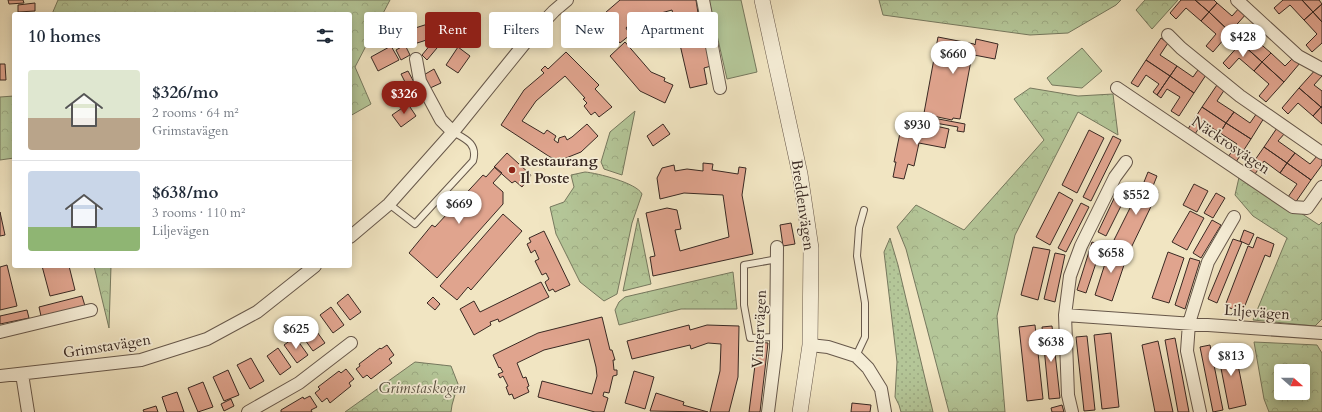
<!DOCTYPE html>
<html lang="en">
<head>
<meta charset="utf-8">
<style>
	body { margin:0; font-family:Cardo,serif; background:#f6f6f7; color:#1f2937; height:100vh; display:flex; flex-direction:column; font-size:15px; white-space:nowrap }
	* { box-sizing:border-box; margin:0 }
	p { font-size:13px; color:#747a83 }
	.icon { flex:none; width:22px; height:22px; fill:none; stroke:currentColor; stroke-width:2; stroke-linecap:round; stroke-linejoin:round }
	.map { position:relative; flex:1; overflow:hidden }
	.drawer { position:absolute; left:12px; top:12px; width:340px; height:256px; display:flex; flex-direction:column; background:#fff; border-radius:4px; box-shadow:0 2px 10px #0003 }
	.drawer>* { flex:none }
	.top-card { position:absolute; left:364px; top:12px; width:380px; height:36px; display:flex; gap:8px }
	.needle { width:26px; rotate:111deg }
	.fabs { position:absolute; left:1274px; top:364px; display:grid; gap:8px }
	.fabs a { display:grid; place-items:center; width:36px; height:36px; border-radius:4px; background:#fff; box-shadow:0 2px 10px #0003; font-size:20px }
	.price { position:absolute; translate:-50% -34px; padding:0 9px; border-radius:14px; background:#fff; color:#222; font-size:13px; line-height:26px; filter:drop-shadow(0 1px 2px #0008) }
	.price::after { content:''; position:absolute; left:50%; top:24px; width:12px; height:9px; margin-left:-6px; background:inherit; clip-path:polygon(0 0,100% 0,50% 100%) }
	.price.on { background:#8f2418; color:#fff }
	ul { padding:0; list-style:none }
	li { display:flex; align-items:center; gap:12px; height:100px; padding:0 16px }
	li+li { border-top:1px solid #e0e1e3 }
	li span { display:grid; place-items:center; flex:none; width:112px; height:80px; border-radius:4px; color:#555 }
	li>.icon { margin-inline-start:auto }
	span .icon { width:48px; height:48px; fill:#fffc; stroke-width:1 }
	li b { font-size:17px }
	h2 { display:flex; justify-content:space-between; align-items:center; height:48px; padding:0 16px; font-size:17px }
	.tag { padding:0 14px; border-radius:4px; background:#fff; box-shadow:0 2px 10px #0003; font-size:14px; line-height:36px }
	.tag.on { background:#8f2418; color:#fff }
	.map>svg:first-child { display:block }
</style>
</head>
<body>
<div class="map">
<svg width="1322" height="412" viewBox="0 0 1322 412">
	<defs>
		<pattern id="grass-dots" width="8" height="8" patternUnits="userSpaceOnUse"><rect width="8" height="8" fill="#b4c698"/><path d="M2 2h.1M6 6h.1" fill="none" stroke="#9caa83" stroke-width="1.8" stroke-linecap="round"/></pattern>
		<pattern id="forest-crowns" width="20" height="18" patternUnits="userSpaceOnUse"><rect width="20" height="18" fill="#b4c698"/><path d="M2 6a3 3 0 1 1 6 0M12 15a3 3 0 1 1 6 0" fill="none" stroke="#9caa83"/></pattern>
	</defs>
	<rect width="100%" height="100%" fill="#f1e5c2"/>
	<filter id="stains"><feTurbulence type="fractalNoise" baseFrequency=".005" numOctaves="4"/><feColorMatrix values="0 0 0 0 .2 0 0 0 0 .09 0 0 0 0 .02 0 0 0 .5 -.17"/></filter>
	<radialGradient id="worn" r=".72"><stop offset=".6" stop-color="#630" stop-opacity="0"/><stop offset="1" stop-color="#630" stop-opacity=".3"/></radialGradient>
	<path fill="url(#grass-dots)" stroke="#76785e" d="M890,238L898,265L933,412H901L899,405L895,397L897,362L884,252Z"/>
	<path fill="url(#forest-crowns)" stroke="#76785e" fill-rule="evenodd" d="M58,0H125L127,1L128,0H390L355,67L371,104L350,116V14H52Z
		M879,0H1121L1116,5L1068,33L1030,35L883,15Z
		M1145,0H1178L1152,29L1136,10Z
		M1030,88L1078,96L1113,94L1118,135L1078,112L1015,235L997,316L1005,412H949L906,249L897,227L916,205L964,230L1044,140L1014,99Z
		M14,96V158L0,160V97Z
		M635,111L622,175L604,169L601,162L610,132Z
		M585,172C597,173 637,183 642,194L632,223L617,294L604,301L580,282L556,234L550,207L564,202L574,187L571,175Z
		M1240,173L1319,225L1322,222V319L1315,326L1253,320L1287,238L1253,216L1235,195Z
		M638,218L651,284L623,291Z
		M94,266H111L109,328Z
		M733,272L737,309H681L619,325L615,310L619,302L625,297Z
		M1254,342L1317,345L1322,353V412H1269L1264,399ZM1281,371H1303V393H1281Z
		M415,362L451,366L458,384L452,405L451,412H345Z"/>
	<path fill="#b4c698" stroke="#76785e" d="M709,0H741L757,72L727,79Z
		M1082,48L1102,71L1082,88L1052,85L1047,78Z"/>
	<path fill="#e0a48e" stroke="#392923" d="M8,0H23L24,3L9,4Z
		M620,0H696L698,13L695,14L698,31H703L711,66L704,68L707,84L690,88L672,10L650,16L652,24L643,26L641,18L633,20L626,28L630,35L620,43L614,36L605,43L591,25Z
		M1181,0H1195L1209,12L1201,21L1186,8L1176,19L1170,13Z
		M1195,0H1214L1217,3L1209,12Z
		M1283,0H1302L1313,12L1304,20L1290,5L1279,14L1274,8Z
		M1302,0H1319L1322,4L1313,12Z
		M35,3V11L18,12V5Z
		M1217,3L1232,16L1240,7L1247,13L1230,32L1209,12Z
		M1322,4V22L1313,12Z
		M1209,12L1230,32L1213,52L1206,46L1216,34L1201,21Z
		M1313,12L1322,22V43L1312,52L1306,45L1317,34L1304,20Z
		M434,22L439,36L414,44L409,30Z
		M1258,23L1265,29L1256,40L1271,53L1262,62L1241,43Z
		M938,37L974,44L975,45L976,39L998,44L995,59L974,55L975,50H973L960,119L953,118L952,120L933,116V114L924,113Z
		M1161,38L1168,43L1160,55L1177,66L1170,76L1146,60Z
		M625,42L651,72L665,78L664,81L673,85L665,103L640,91L610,56Z
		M1241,43L1262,62L1254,71L1239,58L1229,69L1223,63Z
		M431,44L437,48L427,60L422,55Z
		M405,45L410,55L401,60L396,50Z
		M391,46L399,60L378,71L371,57Z
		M458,47L470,56L458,73L446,65Z
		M566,52L599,85L595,89L612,107L599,117L595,112L591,115L584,106L587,103L583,99L585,98L565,76L536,101L522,121L544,134L547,130L556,136L554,140L558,143L559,138L565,136L567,140L572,137L587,124L598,136L581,152L556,162V159L550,157L501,125L524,90L544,73L541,70L545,66L548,69Z
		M1271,53L1285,66L1294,57L1300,63L1284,82L1262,62Z
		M1146,60L1170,76L1157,95L1153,92L1159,84L1146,75L1138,87L1131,83Z
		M1262,62L1284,82L1266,102L1259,96L1269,84L1254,71Z
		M0,64H5L6,80H0Z
		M1177,66L1193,77L1200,67L1208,72L1194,93L1170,76Z
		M1317,68L1322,72V76L1314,85L1322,91V106L1321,107L1299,88Z
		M434,69L441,83L428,89L422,76Z
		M408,71L416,86L409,90L401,74Z
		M1170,76L1194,93L1179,116L1171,111L1180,97L1167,89L1161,98L1157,95Z
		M1217,85L1225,89L1217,101L1234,112L1226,123L1202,107Z
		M1299,88L1321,107L1313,116L1298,103L1288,114L1282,108Z
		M408,104L416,116L401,127L392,115Z
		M1202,107L1226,123L1220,133L1203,122L1195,134L1188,129Z
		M1321,107L1322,108V124L1313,116Z
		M1234,112L1250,123L1257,113L1264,118L1251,139L1226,123Z
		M912,114L965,124L964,132L957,131L958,127L935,123V126L932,125V123L916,120L913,130L908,129Z
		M922,123L949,129L945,148L919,143L914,166L908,164L904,179L893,177L896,162H894L901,128L919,132Z
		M1226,123L1251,139L1236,162L1228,157L1237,144L1220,133Z
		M663,124L670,134L653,146L647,136Z
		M1277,128L1285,133L1278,141L1295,153L1287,163L1264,147Z
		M1089,130L1104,138L1077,193L1062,185Z
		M1113,136L1121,140L1091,201L1083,197Z
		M1264,147L1287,163L1280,173L1264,161L1255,174L1248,170Z
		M507,153L531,175L522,187L515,181L512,183L494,167Z
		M1295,153L1310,164L1318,155L1322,158V165L1311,180L1287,163Z
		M703,163L713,164L712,170L738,174L739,167L746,168L742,195L753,254L653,276L650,257L655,256L646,213L667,208L677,210L681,229L675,230L680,251L729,237L723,195L684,193L660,199L657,178L662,168L674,165L675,171L687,169L703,171Z
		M1287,163L1311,180L1295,203L1288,197L1297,184L1280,173Z
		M495,167L502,173L493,183L503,192V204L437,278L409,253L432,225L435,227L483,175L486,177Z
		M1148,172L1157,176L1153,186L1144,182Z
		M1142,184L1158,192L1131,248L1114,240Z
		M1194,184L1208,191L1197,212L1183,205Z
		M1119,188L1128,192L1106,236L1098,232Z
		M1059,192L1073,200L1050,245L1036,237Z
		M1216,193L1225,198L1213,218L1204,213Z
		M1081,203L1089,207L1066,252L1058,248Z
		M1190,211L1204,218L1187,250L1172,242Z
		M0,212L5,235L0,236Z
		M503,214L522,231L471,290L468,287L457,300L440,286Z
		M1212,220L1221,225L1201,258L1193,253Z
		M791,223L795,244L783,246L780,225Z
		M1244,230L1254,234L1249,245L1240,241Z
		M544,231L570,285L555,292L553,289L549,291L545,282L549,279L546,273L542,275L535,261L539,259L535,250L531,253L527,244L531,242L529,238Z
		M1257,237L1274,244L1270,257L1265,255L1242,313L1225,306L1248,246L1253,248Z
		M1233,239L1242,242L1217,303L1208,299Z
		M1092,242L1102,245L1086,293L1077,290Z
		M1033,247L1050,250L1038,300L1021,295Z
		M1110,248L1128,253L1112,301L1095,295Z
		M1168,252L1184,258L1169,303L1152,298Z
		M1055,253L1065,255L1055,302L1044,299Z
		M1190,258L1200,261L1185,309L1175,305Z
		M7,265L17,306L0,310V267Z
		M42,266H69L75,290L50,296Z
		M541,282L549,297L499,322L498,319L490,322L491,325L474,335L460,309L474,301L480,312Z
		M348,294L361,312L350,320L337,303Z
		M82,296L85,306L41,316L39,307Z
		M433,297L440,304L435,310L427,303Z
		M331,307L344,325L333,333L320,315Z
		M27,310L29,318L0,324V316Z
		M602,317L610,350H612L615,360H613L614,370H617V375L613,376L609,393L604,392L603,396L608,398L604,412H595L538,397L542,381L592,394L597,376L596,367L589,339L544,350L517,363L523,378L526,377L529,386L527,387L529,392L514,399L512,394L509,395L506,387L508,386L503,376L500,378L498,374L503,372L500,367L499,368L493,355L538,333Z
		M312,325L325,343L313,351L300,333Z
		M689,325L690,330L707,325L739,326L738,377L729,412H710L720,371L721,344L708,343L691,349L690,345L632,359L627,341Z
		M1035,325L1043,399L1027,401L1019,327Z
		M1052,326L1060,398L1049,399L1042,327Z
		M1111,333L1119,407L1102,409L1094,335Z
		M1087,336L1095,410L1084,411L1076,337Z
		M295,337L308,355L297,363L284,345Z
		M1175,338L1189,412H1178L1165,340Z
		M1158,341L1173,412H1155L1142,345Z
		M758,342L768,343L760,412H749Z
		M387,345L394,355L389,359L392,363L371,379L367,375L363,378L356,369L360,366L359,364L380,348L381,349Z
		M1210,345L1223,410L1213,412L1200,347Z
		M1234,345L1246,405L1229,409L1217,348Z
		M278,348L291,367L280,375L267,356Z
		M251,358L264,381L250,389L237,365Z
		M346,369L354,379L349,383L351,386L330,403L327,398L322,402L315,393L320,389L318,387L339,371L341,373Z
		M228,370L239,395L224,401L213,377Z
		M634,371L654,377L645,409L625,403Z
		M203,382L213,407L198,412L188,388Z
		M177,392L184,412H167L162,397Z
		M656,393L684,402L683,405L708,412L650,411Z
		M310,396L317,407L311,410L312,412H281V410L303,397L304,399Z
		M231,399L234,406L224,411L221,404Z
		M852,403L871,405L870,412H851Z
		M1062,405L1064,412H1052L1051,408Z
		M156,406L158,412H144L143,410Z"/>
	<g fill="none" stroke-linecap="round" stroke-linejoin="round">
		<defs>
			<path id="service" d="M389,204L415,224L473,161C478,144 466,139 453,132
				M776,337L750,338L744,305V265L778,259
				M856,356L865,337V303L857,256L859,228L864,210"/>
			<path id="minor" d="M703,0L720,88
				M1237,0L1298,56L1322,69
				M1168,35L1181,48L1240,96L1322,153
				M416,59L420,81L441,120L453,132
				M1117,88L1293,207L1307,208L1322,187
				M350,237L389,204L453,132L533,33L554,11L567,0
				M1065,315L1322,333
				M0,332L91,310
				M810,345L828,347L856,356L868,368L881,389L885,412
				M22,374L28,412
				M0,376L141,360L207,339L257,312L315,266
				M248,412L299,383L351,343
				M768,412L776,348L777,247
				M1072,412L1068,395L1065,315L1070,276L1081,246L1115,177L1126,162
				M1200,412L1187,351L1189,323L1208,262L1234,217"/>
			<path id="tertiary" d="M762,0L800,174L811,248L810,345L800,412"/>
		</defs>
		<use href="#service" stroke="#67584b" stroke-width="8"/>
		<use href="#minor" stroke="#67584b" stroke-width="14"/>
		<use href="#tertiary" stroke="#67584b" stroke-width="16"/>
		<use href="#service" stroke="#f6eed7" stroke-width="6"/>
		<use href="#minor" stroke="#f6eed7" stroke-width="12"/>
		<use href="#tertiary" stroke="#f6eed7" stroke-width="15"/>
	</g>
	<circle fill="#8f2418" stroke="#f6eed7" stroke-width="1.5" cx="512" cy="170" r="4"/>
	<g text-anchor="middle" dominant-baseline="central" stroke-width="3.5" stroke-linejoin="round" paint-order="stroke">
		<g font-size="15" fill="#392923" stroke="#f6eed7">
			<text transform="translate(1231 145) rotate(34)">Näckrosvägen</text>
			<text transform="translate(803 205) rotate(82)">Breddenvägen</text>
			<text transform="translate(1257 312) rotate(4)">Liljevägen</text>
			<text transform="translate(759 329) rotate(-87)">Vintervägen</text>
			<text transform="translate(107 346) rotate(-9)">Grimstavägen</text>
		</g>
		<g font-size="15" font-weight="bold" fill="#392923" stroke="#f6eed7" text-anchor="start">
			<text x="520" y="161">Restaurang<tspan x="520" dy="17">Il Poste</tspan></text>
		</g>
		<g font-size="15" font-style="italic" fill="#585040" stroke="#f6eed7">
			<text x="422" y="388">Grimstaskogen</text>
		</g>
	</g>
	<rect width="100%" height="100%" filter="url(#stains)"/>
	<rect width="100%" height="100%" fill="url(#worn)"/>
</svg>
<div class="fabs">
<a><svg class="needle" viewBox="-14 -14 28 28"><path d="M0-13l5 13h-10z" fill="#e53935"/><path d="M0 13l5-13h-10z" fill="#747a83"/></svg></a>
</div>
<b class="price" style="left:1243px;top:58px">$428</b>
<b class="price" style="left:953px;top:75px">$660</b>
<b class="price on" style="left:404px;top:115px">$326</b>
<b class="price" style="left:917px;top:146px">$930</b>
<b class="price" style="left:1136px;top:216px">$552</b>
<b class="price" style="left:459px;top:225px">$669</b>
<b class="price" style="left:1111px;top:274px">$658</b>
<b class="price" style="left:296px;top:350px">$625</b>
<b class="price" style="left:1051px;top:363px">$638</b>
<b class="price" style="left:1231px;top:377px">$813</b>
<div class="top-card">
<a class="tag">Buy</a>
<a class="tag on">Rent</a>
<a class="tag">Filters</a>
<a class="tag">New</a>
<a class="tag">Apartment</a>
</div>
<section class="drawer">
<h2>10 homes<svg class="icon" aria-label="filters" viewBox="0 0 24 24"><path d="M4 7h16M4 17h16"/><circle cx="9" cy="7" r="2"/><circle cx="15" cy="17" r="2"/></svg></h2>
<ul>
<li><span style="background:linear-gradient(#dfe7d0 60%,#b9a48a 0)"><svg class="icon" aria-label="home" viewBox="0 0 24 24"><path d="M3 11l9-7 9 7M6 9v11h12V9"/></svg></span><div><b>$326/mo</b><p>2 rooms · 64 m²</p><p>Grimstavägen</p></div></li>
<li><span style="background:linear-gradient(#c9d6e8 70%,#8fb573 0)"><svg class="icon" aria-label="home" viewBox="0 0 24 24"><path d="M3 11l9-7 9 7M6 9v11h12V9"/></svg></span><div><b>$638/mo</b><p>3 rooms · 110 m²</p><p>Liljevägen</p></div></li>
</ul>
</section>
</div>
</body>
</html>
